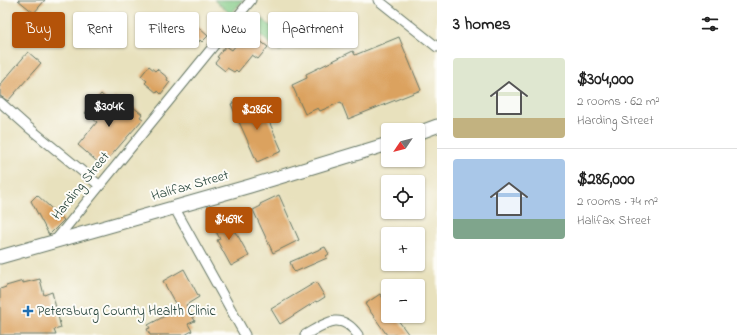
<!DOCTYPE html>
<html lang="en">
<head>
<meta charset="utf-8">
<style>
	body { margin:0; font-family:"Indie Flower",sans-serif; background:#f6f6f6; color:#222; height:100vh; display:flex; flex-direction:column; font-size:15px; white-space:nowrap }
	* { box-sizing:border-box; margin:0 }
	p { font-size:13px; color:#767676 }
	.icon { flex:none; width:22px; height:22px; fill:none; stroke:currentColor; stroke-width:2; stroke-linecap:round; stroke-linejoin:round }
	.map { position:relative; flex:1; overflow:hidden }
	.sheet { display:flex; flex-direction:column; background:#fff; width:300px }
	.sheet>* { flex:none }
	.hud { position:absolute; left:12px; top:12px; width:365px; height:36px; display:flex; gap:8px }
	.needle { width:26px; rotate:235deg }
	.tools { position:absolute; left:381px; top:123px; display:grid; gap:8px }
	.tools a { display:grid; place-items:center; width:44px; height:44px; border-radius:4px; background:#fff; box-shadow:0 1px 3px #0004; font-size:20px }
	.price { position:absolute; translate:-50% -34px; padding:0 9px; border-radius:4px; background:#b45309; color:#fff; font-size:13px; line-height:26px; filter:drop-shadow(0 1px 2px #0008) }
	.price::after { content:''; position:absolute; left:50%; top:24px; width:12px; height:9px; margin-left:-6px; background:inherit; clip-path:polygon(0 0,100% 0,50% 100%) }
	.price.active { background:#222; color:#fff }
	ul { padding:0; list-style:none }
	li { display:flex; align-items:center; gap:12px; height:100px; padding:0 16px }
	li+li { border-top:1px solid #e0e0e0 }
	li span { display:grid; place-items:center; flex:none; width:112px; height:80px; border-radius:4px; color:#555 }
	li>.icon { margin-inline-start:auto }
	span .icon { width:48px; height:48px; fill:#fffc; stroke-width:1 }
	li b { font-size:17px }
	h2 { display:flex; justify-content:space-between; align-items:center; height:48px; padding:0 16px; font-size:17px }
	.chip { padding:0 14px; border-radius:4px; background:#fff; box-shadow:0 1px 3px #0004; font-size:14px; line-height:36px }
	.chip.active { background:#b45309; color:#fff }
	main { display:flex; flex:1; min-height:0 }
	.map>svg:first-child { display:block }
</style>
</head>
<body>
<main>
<div class="map">
<svg width="437" height="335" viewBox="0 0 437 335">
	<rect width="100%" height="100%" fill="#fdfcf7"/>
	<filter id="ink" filterUnits="userSpaceOnUse"><feTurbulence type="fractalNoise" baseFrequency=".025" numOctaves="2"/><feDisplacementMap in="SourceGraphic" scale="8" xChannelSelector="R" yChannelSelector="G"/><feConvolveMatrix kernelMatrix="1 2 1 2 8 2 1 2 1" color-interpolation-filters="sRGB"/></filter>
	<filter id="wash" filterUnits="userSpaceOnUse"><feTurbulence type="fractalNoise" baseFrequency=".012" numOctaves="4" result="noise"/><feDisplacementMap in="SourceGraphic" scale="16" xChannelSelector="R" yChannelSelector="G"/><feGaussianBlur stdDeviation="0.9" result="paint"/><feColorMatrix in="noise" values="0 0 0 0 0 0 0 0 0 0 0 0 0 0 0 0 0 1.4 0 .05"/><feComposite in="paint" operator="in"/></filter>
	<g filter="url(#wash)">
		<rect width="100%" height="100%" fill="#e8e1bd"/>
		<path fill="#84cb87" stroke="#52845e" d="M214,0H243L231,14Z
			M256,14L289,41L280,52L247,24Z"/>
		<g id="blocks">
			<path fill="#dba25f" d="M18,0H45L34,13Z
				M190,20L208,36L202,42L200,40L199,42L183,28Z
				M247,31L268,47L258,59L252,55L238,72L236,70L234,72L227,68L225,71L215,63L219,58L217,57L226,46L232,50Z
				M399,37L421,90L348,119L341,102L320,111L318,108L305,114L292,85L307,78L306,74L353,51L355,55Z
				M28,52L41,63L8,101L0,96V85Z
				M149,66L155,71L157,69L168,78L167,80L170,82L161,94L158,91L157,93L145,83L147,81L141,76Z
				M101,94L111,103L115,97L117,99L118,98L123,102L124,100L142,114L140,117L143,119L102,166L78,145L97,122L85,113Z
				M239,100L244,110L261,103L282,151L257,162L231,104Z
				M37,195L64,220L49,235L31,201Z
				M279,195L299,240L273,253L253,210L261,206L260,204Z
				M219,212L231,233L234,231L238,236L249,256L231,266L220,246L217,240L220,239L209,218Z
				M325,247L329,254L326,256L327,258L295,272L293,270L290,262Z
				M184,269L199,297L186,305L195,321L188,324L192,331L185,335H150L147,329L150,328L148,325L178,309L163,281Z
				M40,279L44,295L52,292L61,328L54,330L56,335H0V289L6,287V286L23,281V283Z
				M316,282L325,297L317,302L316,301L280,324L271,309Z
				M380,294L388,305V316H395L409,335H387L365,304Z"/>
		</g>
	</g>
	<g filter="url(#ink)">
		<use href="#blocks" fill-opacity="0" stroke="#657664" stroke-width="1"/>
		<g fill="none" stroke-linecap="round" stroke-linejoin="round">
			<defs>
				<path id="minor" d="M378,0L437,47
					M0,102L28,127L99,185
					M174,207L245,335
					M54,242L251,0
					M305,335C325,324 340,310 358,335"/>
				<path id="secondary" d="M418,133L437,126
					M0,257L250,186L388,144"/>
			</defs>
			<use href="#minor" stroke="#657664" stroke-width="11"/>
			<use href="#secondary" stroke="#657664" stroke-width="15"/>
			<use href="#minor" stroke="#fff" stroke-width="9"/>
			<use href="#secondary" stroke="#fff" stroke-width="13"/>
		</g>
	</g>
	<path fill="#1f6fb2" stroke="#fdfcf7" stroke-width="1.5" d="M26 305h4v4h4v4h-4v4h-4v-4h-4v-4h4z"/>
	<g text-anchor="middle" dominant-baseline="central" stroke-width="4" stroke-linejoin="round" paint-order="stroke">
		<g font-size="14" fill="#1f3d34" stroke="#fdfcf7">
			<text transform="translate(81 186) rotate(-51)">Harding Street</text>
			<text transform="translate(190 186) rotate(-16)">Halifax Street</text>
		</g>
		<g font-size="14" fill="#1f3d34" stroke="#fdfcf7" text-anchor="start">
			<text x="37" y="311">Petersburg County Health Clinic</text>
		</g>
	</g>
</svg>
<div class="tools">
<a><svg class="needle" viewBox="-14 -14 28 28"><path d="M0-13l5 13h-10z" fill="#e53935"/><path d="M0 13l5-13h-10z" fill="#767676"/></svg></a>
<a><svg class="icon" aria-label="locate" viewBox="0 0 24 24"><circle cx="12" cy="12" r="6"/><path d="M12 2v4M12 18v4M2 12h4M18 12h4"/></svg></a>
<a>+</a>
<a>−</a>
</div>
<b class="price active" style="left:109px;top:128px">$304K</b>
<b class="price" style="left:257px;top:131px">$286K</b>
<b class="price" style="left:229px;top:241px">$469K</b>
<div class="hud">
<a class="chip active">Buy</a>
<a class="chip">Rent</a>
<a class="chip">Filters</a>
<a class="chip">New</a>
<a class="chip">Apartment</a>
</div>
</div>
<section class="sheet">
<h2>3 homes<svg class="icon" aria-label="filters" viewBox="0 0 24 24"><path d="M4 7h16M4 17h16"/><circle cx="9" cy="7" r="2"/><circle cx="15" cy="17" r="2"/></svg></h2>
<ul>
<li><span style="background:linear-gradient(#dfe7d0 75%,#c2b280 0)"><svg class="icon" aria-label="home" viewBox="0 0 24 24"><path d="M3 11l9-7 9 7M6 9v11h12V9"/></svg></span><div><b>$304,000</b><p>2 rooms · 62 m²</p><p>Harding Street</p></div></li>
<li><span style="background:linear-gradient(#a9c7e8 75%,#7fa58c 0)"><svg class="icon" aria-label="home" viewBox="0 0 24 24"><path d="M3 11l9-7 9 7M6 9v11h12V9"/></svg></span><div><b>$286,000</b><p>2 rooms · 74 m²</p><p>Halifax Street</p></div></li>
</ul>
</section>
</main>
</body>
</html>
